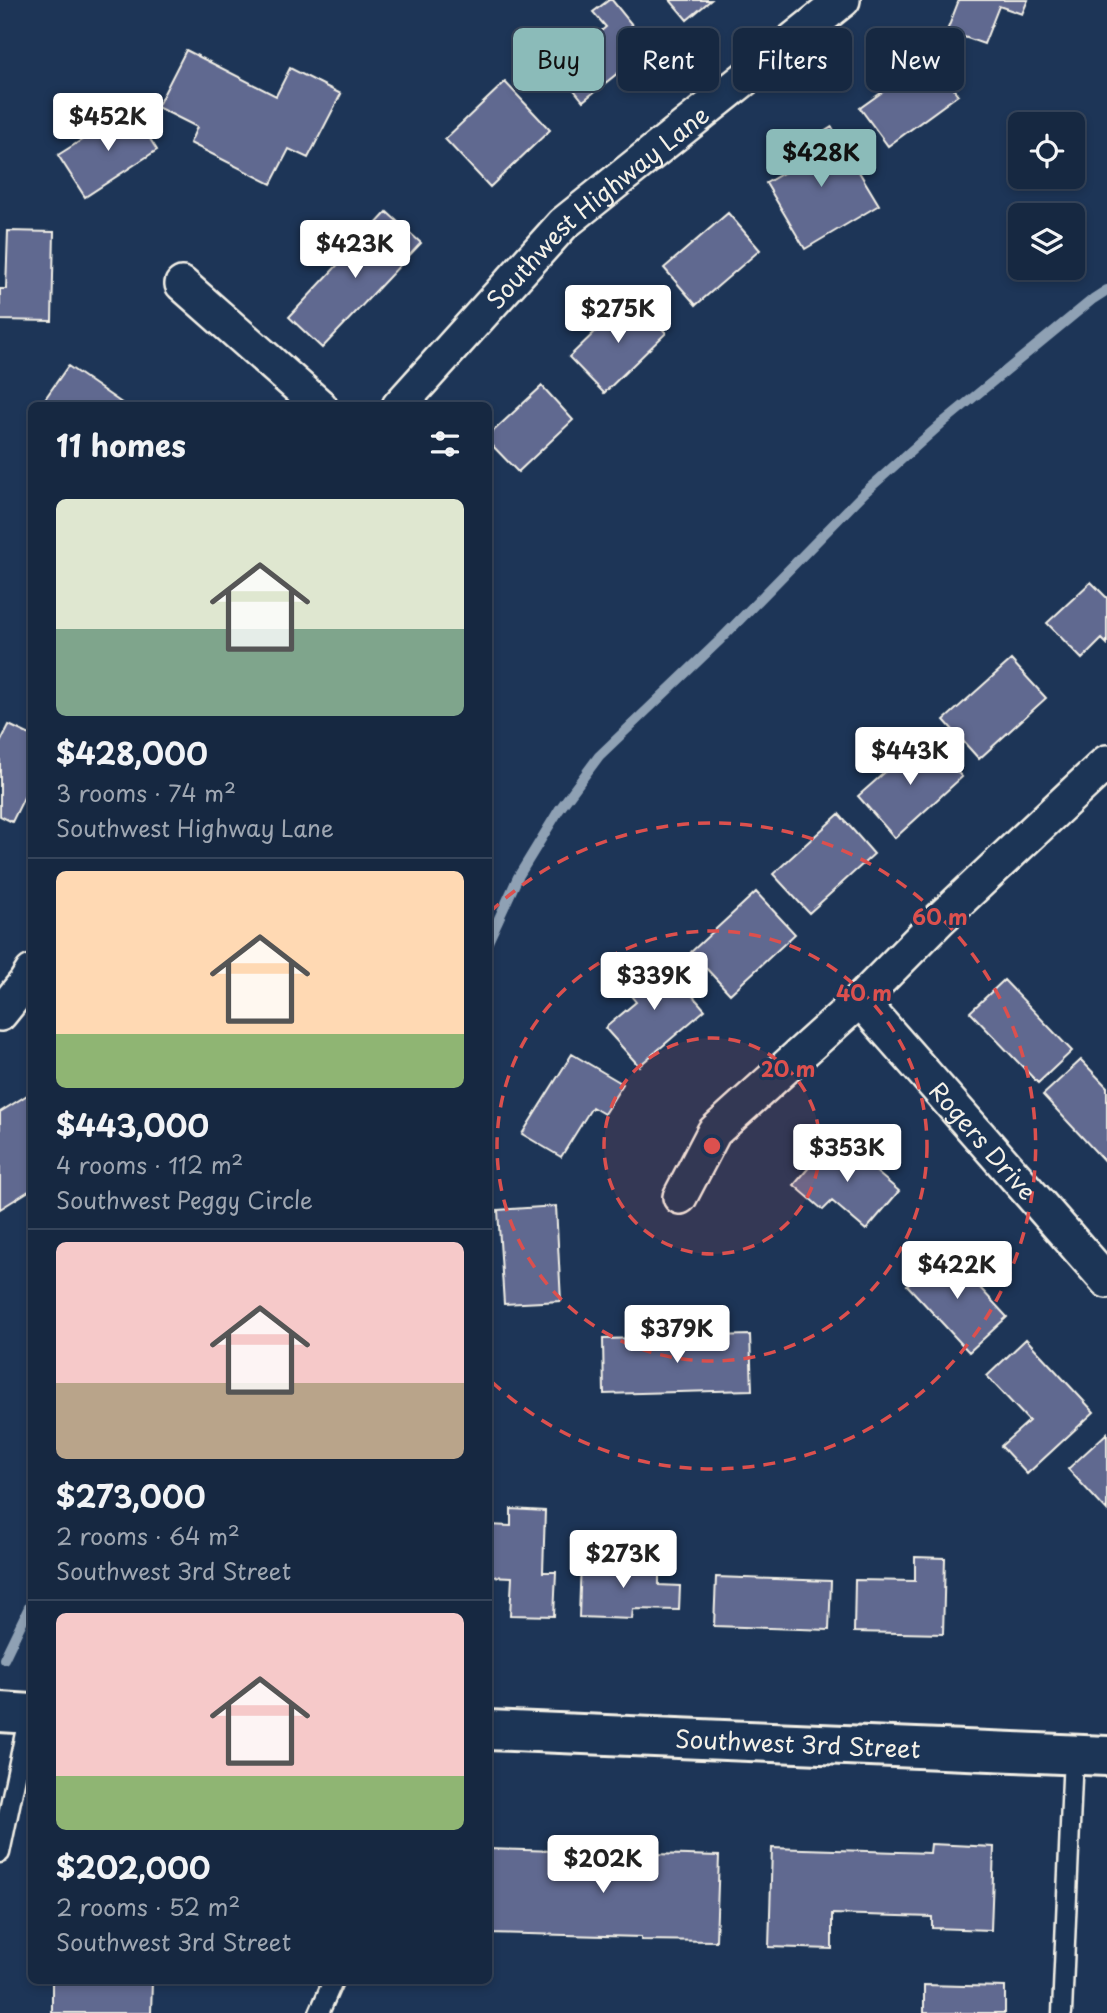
<!DOCTYPE html>
<html lang="en">
<head>
<meta charset="utf-8">
<style>
	body { margin:0; font-family:"Playpen Sans",sans-serif; background:#23344c; color:#f1f3f6; height:100vh; display:flex; flex-direction:column; font-size:26px; white-space:nowrap }
	* { box-sizing:border-box; margin:0 }
	p { font-size:23px; color:#9ea6b1 }
	.icon { flex:none; width:38px; height:38px; fill:none; stroke:currentColor; stroke-width:2; stroke-linecap:round; stroke-linejoin:round }
	.map { position:relative; flex:1; overflow:hidden }
	.panel { position:absolute; left:28px; top:402px; width:464px; height:1582px; display:flex; flex-direction:column; background:#162841; border-radius:10px; box-shadow:0 4px 10px #0003,0 0 0 2px #35445a }
	.panel>* { flex:none }
	.top-card { position:absolute; left:513px; top:28px; width:488px; height:63px; display:flex; gap:14px }
	.buttons { position:absolute; left:1008px; top:112px; display:grid; gap:14px }
	.buttons a { display:grid; place-items:center; width:77px; height:77px; border-radius:10px; background:#162841; box-shadow:0 4px 10px #0003,0 0 0 2px #35445a; font-size:35px }
	.price { position:absolute; translate:-50% -60px; padding:0 16px; border-radius:7px; background:#fff; color:#222; font-size:23px; line-height:46px; filter:drop-shadow(0 2px 4px #0008) }
	.price::after { content:''; position:absolute; left:50%; top:42px; width:21px; height:16px; margin-left:-10px; background:inherit; clip-path:polygon(0 0,100% 0,50% 100%) }
	.price.selected { background:#8bbbb9; color:#111 }
	ul { padding:0; list-style:none }
	li { display:grid; align-content:center; gap:14px; height:371px; padding:0 28px }
	li+li { border-top:2px solid #35445a }
	li span { display:grid; place-items:center; height:217px; border-radius:10px; color:#555 }
	li>.icon { margin-inline-start:auto }
	span .icon { width:126px; height:126px; fill:#fffc; stroke-width:1 }
	li b { font-size:30px }
	h2 { display:flex; justify-content:space-between; align-items:center; height:84px; padding:0 28px; font-size:30px }
	.pill { padding:0 24px; border-radius:10px; background:#162841; box-shadow:0 4px 10px #0003,0 0 0 2px #35445a; font-size:24px; line-height:63px }
	.pill.selected { background:#8bbbb9; color:#111 }
	.map>svg:first-child { display:block }
</style>
</head>
<body>
<div class="map">
<svg width="1107" height="2013" viewBox="0 0 1107 2013">
	<rect width="100%" height="100%" fill="#1d3557"/>
	<filter id="ink" filterUnits="userSpaceOnUse"><feTurbulence type="fractalNoise" baseFrequency=".0143" numOctaves="2"/><feDisplacementMap in="SourceGraphic" scale="14" xChannelSelector="R" yChannelSelector="G"/><feConvolveMatrix kernelMatrix="1 2 1 2 8 2 1 2 1" color-interpolation-filters="sRGB"/></filter>
	<g filter="url(#ink)">
		<g fill="none" stroke-linecap="round" stroke-linejoin="round">
			<path stroke="#8fa1b4" stroke-width="10" d="M488,942L518,877L559,810L599,756L718,642L864,493L941,424L1093,299L1107,290
				M4,1659L32,1601"/>
		</g>
		<path fill="#606990" stroke="#f4f1e8" stroke-width="2" d="M609,0H612L650,47L583,101L551,61L571,44L577,51L606,27L593,12Z
			M670,0H711L687,20Z
			M959,0H1028L1022,14L999,6L984,44L947,31Z
			M186,50L276,96L290,68L341,94L308,158L289,149L271,184L190,143L197,127L157,107Z
			M930,58L958,95L888,146L860,108Z
			M505,82L550,130L490,187L445,139Z
			M131,109L157,150L85,197L58,155Z
			M832,127L879,205L805,249L766,183L785,172L778,160Z
			M387,212L421,243L322,348L289,317Z
			M728,213L760,250L696,305L664,268Z
			M8,231L54,232L52,321L0,320V289H6Z
			M632,296L666,333L604,393L569,357Z
			M68,366L126,406H40Z
			M542,386L573,420L518,472L488,441V436Z
			M1091,582L1107,598V644L1102,639L1082,659L1047,623Z
			M1011,660L1046,698L979,759L944,720Z
			M9,725L32,736V781L12,822L0,816V743Z
			M925,737L962,777L895,838L858,796Z
			M839,814L874,854L809,913L773,874Z
			M756,892L795,934L730,994L691,952Z
			M659,957L705,1010L639,1066L605,1028L636,1002L624,987Z
			M1004,980L1072,1051L1038,1083L970,1012Z
			M572,1054L623,1084L604,1114L592,1107L561,1157L522,1134Z
			M1081,1060L1107,1087V1164L1043,1095Z
			M29,1094L32,1097V1189L0,1209V1112Z
			M835,1137L899,1191L866,1230L832,1201L823,1210L794,1185Z
			M556,1206L561,1301L504,1304L498,1210Z
			M945,1250L1007,1317L969,1352L907,1285Z
			M750,1335L752,1390L604,1394L603,1339Z
			M1026,1339L1094,1412L1027,1474L1001,1446L1029,1421L987,1376Z
			M1107,1433V1511L1068,1469Z
			M511,1509L545,1511L543,1572H556L554,1616L510,1615L512,1577L488,1576V1525L511,1526Z
			M915,1557L945,1558L943,1634L854,1632L855,1580L915,1581Z
			M581,1560L659,1563V1585L680,1586L679,1610L633,1609L632,1619L579,1617Z
			M716,1577L831,1581L829,1630L714,1626Z
			M931,1844L994,1847L991,1930L932,1928V1917L832,1914V1949L769,1947L772,1848L930,1853Z
			M488,1849L719,1856L716,1941L641,1940V1937L488,1933Z
			M52,1981H152L151,2013H52Z
			M924,1985L1005,1987V2013H924Z"/>
		<g fill="none" stroke-linecap="round" stroke-linejoin="round">
			<defs>
				<path id="lane" d="M0,1853L29,1714
					M319,2013L333,1981
					M1062,2013L1073,1755"/>
				<g id="street">
					<path d="M182,284L320,406"/>
					<path id="s1" d="M399,406L563,224L843,0"/>
					<path id="s2" d="M860,1000L1107,1281"/>
					<path d="M0,1014L25,983L32,972"/>
					<path d="M680,1197L714,1132L860,1000L940,919L1107,762"/>
				</g>
				<g id="secondary">
					<path d="M0,1712L32,1714"/>
					<path id="s3" d="M488,1730L1107,1756"/>
				</g>
			</defs>
			<use href="#lane" stroke="#f4f1e8" stroke-width="23"/>
			<use href="#street" stroke="#f4f1e8" stroke-width="38"/>
			<use href="#secondary" stroke="#f4f1e8" stroke-width="44"/>
			<use href="#lane" stroke="#1d3557" stroke-width="18"/>
			<use href="#street" stroke="#1d3557" stroke-width="33"/>
			<use href="#secondary" stroke="#1d3557" stroke-width="38"/>
		</g>
	</g>
	<circle cx="712" cy="1146" r="108" fill="#dc504e" fill-opacity=".12"/>
	<g fill="none" stroke="#dc504e" stroke-width="3.5" stroke-dasharray="12 9">
		<circle cx="712" cy="1146" r="108"/>
		<circle cx="712" cy="1146" r="215"/>
		<path d="M490 912A323 323 0 1 1 490 1380"/>
	</g>
	<g text-anchor="middle" dominant-baseline="central" stroke-width="6" stroke-linejoin="round" paint-order="stroke">
		<g font-size="24" fill="#f4f1e8" stroke="#1d3557">
			<text stroke="none"><textPath href="#s1" startOffset="282">Southwest Highway Lane</textPath></text>
			<text stroke="none"><textPath href="#s2" startOffset="187">Rogers Drive</textPath></text>
			<text stroke="none"><textPath href="#s3" startOffset="310">Southwest 3rd Street</textPath></text>
		</g>
	</g>
	<circle cx="712" cy="1146" r="10" fill="#dc504e" stroke="#1d3557" stroke-width="3.5"/>
	<g font-size="21" text-anchor="middle" font-weight="bold" fill="#dc504e" stroke="#1d3557" stroke-width="6" stroke-linejoin="round" paint-order="stroke">
		<text x="940" y="925">60 m</text>
		<text x="864" y="1001">40 m</text>
		<text x="788" y="1077">20 m</text>
	</g>
</svg>
<div class="buttons">
<a><svg class="icon" aria-label="locate" viewBox="0 0 24 24"><circle cx="12" cy="12" r="6"/><path d="M12 2v4M12 18v4M2 12h4M18 12h4"/></svg></a>
<a><svg class="icon" aria-label="layers" viewBox="0 0 24 24"><path d="M12 4l9 5-9 5-9-5zM3 14l9 5 9-5"/></svg></a>
</div>
<b class="price" style="left:108px;top:153px">$452K</b>
<b class="price selected" style="left:821px;top:189px">$428K</b>
<b class="price" style="left:355px;top:280px">$423K</b>
<b class="price" style="left:618px;top:345px">$275K</b>
<b class="price" style="left:910px;top:787px">$443K</b>
<b class="price" style="left:654px;top:1012px">$339K</b>
<b class="price" style="left:847px;top:1184px">$353K</b>
<b class="price" style="left:957px;top:1301px">$422K</b>
<b class="price" style="left:677px;top:1365px">$379K</b>
<b class="price" style="left:623px;top:1590px">$273K</b>
<b class="price" style="left:603px;top:1895px">$202K</b>
<div class="top-card">
<a class="pill selected">Buy</a>
<a class="pill">Rent</a>
<a class="pill">Filters</a>
<a class="pill">New</a>
</div>
<section class="panel">
<h2>11 homes<svg class="icon" aria-label="filters" viewBox="0 0 24 24"><path d="M4 7h16M4 17h16"/><circle cx="9" cy="7" r="2"/><circle cx="15" cy="17" r="2"/></svg></h2>
<ul>
<li><span style="background:linear-gradient(#dfe7d0 60%,#7fa58c 0)"><svg class="icon" aria-label="home" viewBox="0 0 24 24"><path d="M3 11l9-7 9 7M6 9v11h12V9"/></svg></span><div><b>$428,000</b><p>3 rooms · 74 m²</p><p>Southwest Highway Lane</p></div></li>
<li><span style="background:linear-gradient(#ffd9b3 75%,#8fb573 0)"><svg class="icon" aria-label="home" viewBox="0 0 24 24"><path d="M3 11l9-7 9 7M6 9v11h12V9"/></svg></span><div><b>$443,000</b><p>4 rooms · 112 m²</p><p>Southwest Peggy Circle</p></div></li>
<li><span style="background:linear-gradient(#f6c9c9 65%,#b9a48a 0)"><svg class="icon" aria-label="home" viewBox="0 0 24 24"><path d="M3 11l9-7 9 7M6 9v11h12V9"/></svg></span><div><b>$273,000</b><p>2 rooms · 64 m²</p><p>Southwest 3rd Street</p></div></li>
<li><span style="background:linear-gradient(#f6c9c9 75%,#8fb573 0)"><svg class="icon" aria-label="home" viewBox="0 0 24 24"><path d="M3 11l9-7 9 7M6 9v11h12V9"/></svg></span><div><b>$202,000</b><p>2 rooms · 52 m²</p><p>Southwest 3rd Street</p></div></li>
</ul>
</section>
</div>
</body>
</html>
